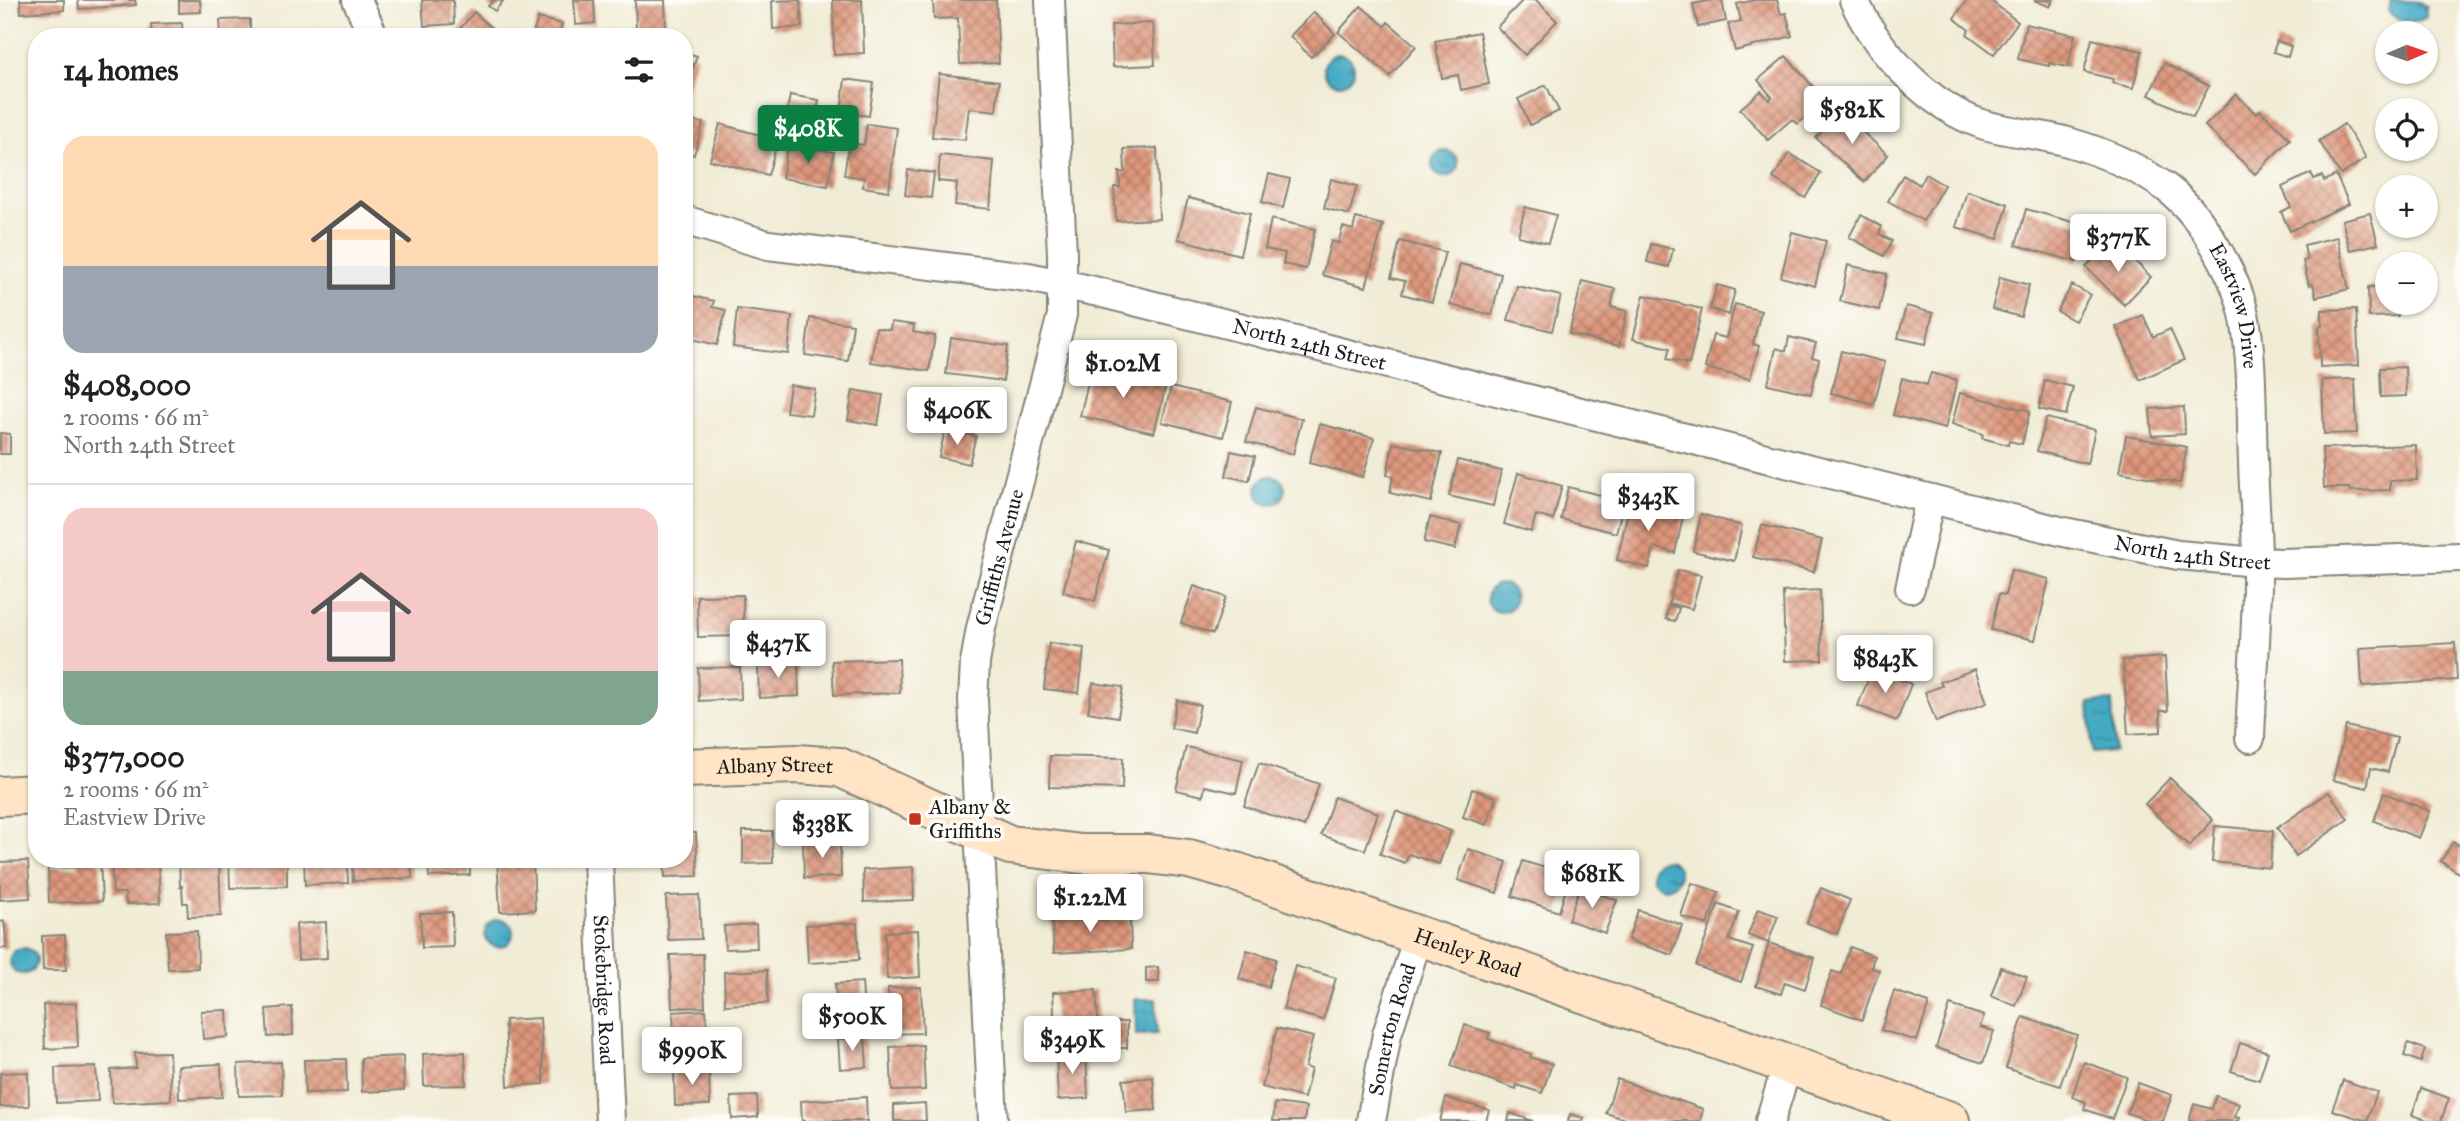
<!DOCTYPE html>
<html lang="en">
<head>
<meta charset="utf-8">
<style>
	body { margin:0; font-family:"IM FELL Great Primer",serif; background:#f2f2f2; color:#202124; height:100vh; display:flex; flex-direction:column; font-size:26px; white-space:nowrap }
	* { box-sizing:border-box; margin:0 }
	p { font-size:23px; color:#757577 }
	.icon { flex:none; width:38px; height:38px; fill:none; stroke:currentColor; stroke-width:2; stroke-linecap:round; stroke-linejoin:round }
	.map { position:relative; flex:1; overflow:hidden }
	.drawer { position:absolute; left:28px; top:28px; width:665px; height:840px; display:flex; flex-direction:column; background:#fff; border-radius:28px; box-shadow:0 2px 5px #0004 }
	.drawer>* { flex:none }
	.needle { width:46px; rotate:88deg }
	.buttons { position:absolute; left:2375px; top:21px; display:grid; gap:14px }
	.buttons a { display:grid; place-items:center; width:63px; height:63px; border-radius:50%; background:#fff; box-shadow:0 2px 5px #0004; font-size:35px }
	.price { position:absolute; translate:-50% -60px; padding:0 16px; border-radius:7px; background:#fff; color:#222; font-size:23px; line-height:46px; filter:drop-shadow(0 2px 4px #0008) }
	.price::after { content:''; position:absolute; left:50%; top:42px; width:21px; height:16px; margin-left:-10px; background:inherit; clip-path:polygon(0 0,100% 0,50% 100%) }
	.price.on { background:#0b8043; color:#fff }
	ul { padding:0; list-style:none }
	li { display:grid; align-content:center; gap:14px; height:371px; padding:0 35px }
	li+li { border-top:2px solid #e0e0e0 }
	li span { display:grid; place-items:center; height:217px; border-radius:21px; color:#555 }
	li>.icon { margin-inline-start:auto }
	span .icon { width:126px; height:126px; fill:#fffc; stroke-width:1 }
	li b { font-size:30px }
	h2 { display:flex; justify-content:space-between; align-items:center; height:84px; padding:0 35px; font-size:30px }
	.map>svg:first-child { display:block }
</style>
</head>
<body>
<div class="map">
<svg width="2460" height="1121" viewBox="0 0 2460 1121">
	<defs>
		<pattern id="water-ripples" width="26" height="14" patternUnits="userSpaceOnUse" patternTransform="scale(1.75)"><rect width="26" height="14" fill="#44abc4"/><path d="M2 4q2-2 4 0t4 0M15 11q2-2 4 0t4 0" fill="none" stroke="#388a9e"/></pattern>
		<pattern id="building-cross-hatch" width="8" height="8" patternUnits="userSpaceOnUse" patternTransform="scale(1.75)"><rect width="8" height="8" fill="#de977c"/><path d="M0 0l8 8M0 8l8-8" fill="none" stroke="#b37a65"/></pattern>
	</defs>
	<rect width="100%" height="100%" fill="#fdfcf7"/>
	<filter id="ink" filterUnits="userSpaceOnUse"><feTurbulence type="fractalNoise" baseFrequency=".0143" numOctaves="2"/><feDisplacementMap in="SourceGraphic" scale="14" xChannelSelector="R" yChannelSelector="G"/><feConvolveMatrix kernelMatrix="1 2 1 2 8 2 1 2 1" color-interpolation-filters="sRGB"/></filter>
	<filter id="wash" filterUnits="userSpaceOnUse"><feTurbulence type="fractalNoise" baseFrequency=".00686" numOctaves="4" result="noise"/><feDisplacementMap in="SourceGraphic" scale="28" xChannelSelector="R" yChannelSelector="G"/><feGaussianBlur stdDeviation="1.57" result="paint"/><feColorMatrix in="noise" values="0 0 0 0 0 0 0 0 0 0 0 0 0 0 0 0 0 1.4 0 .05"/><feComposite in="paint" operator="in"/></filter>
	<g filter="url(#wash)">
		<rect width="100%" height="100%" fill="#f1ecd5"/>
		<path fill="url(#water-ripples)" stroke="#306470" stroke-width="2" d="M2390,0L2420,2L2426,7V17C2416,25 2396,21 2388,11Z
			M1324 69a15 15 0 1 1 30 0a15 15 0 1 1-30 0Z
			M1432 164a13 13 0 1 1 26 0a13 13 0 1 1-26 0Z
			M1257 490a14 14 0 1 1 28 0a14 14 0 1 1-28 0Z
			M1487 598a14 14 0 1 1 28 0a14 14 0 1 1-28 0Z
			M2112,701L2115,751L2092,753L2089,703Z
			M1651 874a14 14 0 1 1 28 0a14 14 0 1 1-28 0Z
			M485 933a14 14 0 1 1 28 0a14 14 0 1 1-28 0Z
			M10 961a13 13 0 1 1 26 0a13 13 0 1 1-26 0Z
			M1135,999H1156L1157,1034L1136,1035Z"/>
		<g id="blocks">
			<path fill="url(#building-cross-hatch)" d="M20,0H64V10L21,13Z
				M78,0H135L136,5L79,9Z
				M179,0H200L201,12L179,13Z
				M422,0H453L454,24L424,26Z
				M493,0L503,1L495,11L488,6Z
				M574,0H594L595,23L576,25Z
				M635,0H665L666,28L636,29Z
				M800,0L802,27L773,29L772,1Z
				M833,0H862L864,53L834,55Z
				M933,0H996L999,63L960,64L958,18L934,19Z
				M1523,0H1536L1557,21L1525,55L1497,27Z
				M1712,0H1722L1726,21L1698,27L1693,4Z
				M1755,0H1777L1781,14L1786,13L1792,36L1735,51L1728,24L1741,21L1737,4Z
				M1967,0H1990L2018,22L1994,54L1967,34L1969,30L1954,18Z
				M2034,0H2053L2050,7Z
				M1361,6L1385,26L1388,22L1416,46L1390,76L1338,32Z
				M474,12L501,37H453Z
				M1314,12L1335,34L1311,57L1290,36Z
				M538,18L562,24L559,37H532Z
				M250,19V37H221L220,20Z
				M182,23L183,37H152L151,24Z
				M1153,23L1155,65L1113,67L1111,25Z
				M2026,24L2075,35L2068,67L2049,63V66L2018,59Z
				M1479,32L1489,84L1461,90L1458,75L1442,78L1435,41Z
				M2092,39L2142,51L2133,88L2112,83L2113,79L2084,72Z
				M2277,41L2291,46L2288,57L2273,52Z
				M684,52L697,56L685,92H684Z
				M1786,56L1825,100L1798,124L1792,119L1768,140L1740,109L1761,91L1769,100L1772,97L1758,80Z
				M2164,63L2209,86L2193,117L2149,95Z
				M939,74L999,81L996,111L969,108L965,140L932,137Z
				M845,79L874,83L869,116L841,113Z
				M1546,85L1559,111L1530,125L1518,99Z
				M2236,94L2256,114L2260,110L2290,139L2255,174L2205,126Z
				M790,95L819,100L813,133L784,128Z
				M1840,111L1888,155L1864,182L1816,138Z
				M684,118L703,123L694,155L684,152Z
				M720,124L778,140L768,175L710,160Z
				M867,124L897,128L889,191L863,187L864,178L844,175L849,143L864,145Z
				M2344,124L2366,158L2341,175L2319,141Z
				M788,144L834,152L828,186L782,178Z
				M1157,148L1159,219L1116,221L1114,187H1120L1119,172H1125L1124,149Z
				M1789,153L1821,173L1805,198L1773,178Z
				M940,155L994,161L990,209L955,205L957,183L938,181Z
				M908,170L934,173L931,198L905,195Z
				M2311,173L2314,179L2322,176L2324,181L2336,175L2349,204L2290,231L2281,212L2291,207L2282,187Z
				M1269,174L1290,179L1283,208L1262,202Z
				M1925,174L1944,185L1923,221L1888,201L1903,175L1920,185Z
				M1331,179L1357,186L1349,215L1324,208Z
				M1967,191L2008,204L1998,239L1956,227Z
				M1188,198L1250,213L1240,255L1178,239Z
				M1525,207L1556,215L1548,243L1518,236Z
				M2026,209L2087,226L2077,262L2016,245Z
				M2370,213L2378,244L2350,250L2342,220Z
				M1861,215L1882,227L1879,234L1892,241L1884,256L1849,237Z
				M1356,218L1383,225L1366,287L1322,275L1331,241L1338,243L1343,227L1353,230Z
				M1271,219L1315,229L1306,269L1283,264L1285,253L1265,249Z
				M1792,232L1826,241L1815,286L1781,277Z
				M2337,237L2349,289L2316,297L2313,284L2309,285L2303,261L2307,260L2304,245Z
				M1400,241L1445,252L1432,302L1402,294L1405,281L1391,278Z
				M1651,244L1673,249L1669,267L1647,262Z
				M2109,244L2126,262L2131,257L2151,277L2124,305L2086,267Z
				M1460,264L1501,274L1492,315L1450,305Z
				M1848,265L1887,274L1879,310L1840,301Z
				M2000,277L2029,285L2021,317L1992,309Z
				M1582,281L1615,289L1611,307L1627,311L1619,346L1569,334Z
				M1717,285L1735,290L1729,315L1710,309Z
				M2072,285L2090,295L2075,321L2057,311Z
				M1517,286L1561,296L1552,331L1508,320Z
				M2387,286V303H2398V316L2369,317L2368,287Z
				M684,294L714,301L712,307L726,310L717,345L684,337Z
				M1644,295L1702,309L1689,364L1667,359L1670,348L1633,339Z
				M1735,304L1761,311L1753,344L1759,346L1750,379L1705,368L1713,335L1726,338Z
				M1906,306L1933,313L1926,344L1898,338Z
				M737,309L792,316L788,354L733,347Z
				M2356,309L2359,365L2320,367L2319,326H2322V310Z
				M2143,315L2153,337L2170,329L2184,360L2140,380L2116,327Z
				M810,318L853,324L848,361L805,355Z
				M891,322L914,325L913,332L935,336L929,371L871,362L876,328L890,330Z
				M1789,337L1816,343L1812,357L1819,359L1811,394L1768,384L1776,348L1786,351Z
				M951,338L1008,346L1003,381L946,374Z
				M1841,351L1885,362L1874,404L1831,393Z
				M1092,366L1166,385L1154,433L1080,416Z
				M2405,367L2406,396L2381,397L2380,368Z
				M1931,373L1957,380L1945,429L1893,415L1902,378L1927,385Z
				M2355,379L2357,433L2324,434L2322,380Z
				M2045,380L2073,387L2066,415L2039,409Z
				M790,385L815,389L811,415L786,412Z
				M1171,387L1232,402L1223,437L1162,422Z
				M853,390L883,395L878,425L848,420Z
				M1960,393L2030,411L2022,444L2009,441L2008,445L1982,438L1983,434L1952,424Z
				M1256,407L1302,419L1293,454L1246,442Z
				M2184,407L2185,434L2152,436L2150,409Z
				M2046,418L2095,430L2087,464L2037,451Z
				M1320,424L1374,438L1363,477L1309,463Z
				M945,430L976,436L969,464L939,457Z
				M0,433L10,434V454H0Z
				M2126,436L2187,447L2180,483L2119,472Z
				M1393,443L1442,453L1431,502L1390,493L1393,476L1387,475Z
				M2416,445L2417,480L2390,481V490L2350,491V488H2324L2322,448Z
				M1231,451L1255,456L1249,481L1226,476Z
				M1458,460L1501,471L1493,506L1449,496Z
				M1518,473L1562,486L1553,520L1536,515L1531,532L1504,524Z
				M1568,487L1624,501L1616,533L1561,519Z
				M1631,499L1655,505L1654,509L1683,517L1675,553L1654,547L1649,568L1617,560Z
				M1701,514L1742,526L1734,561L1693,551Z
				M1430,517L1461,525L1455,549L1424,542Z
				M1762,525L1822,540L1814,572L1753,557Z
				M1076,541L1109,550L1095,601L1063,592Z
				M1678,570L1701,575L1692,609L1669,603Z
				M2011,570L2049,579L2035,640L1991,630L1999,594L2005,595Z
				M1194,586L1226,597L1213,634L1181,623Z
				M1820,590L1822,660L1785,661L1783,592Z
				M743,595L744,636L698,637L697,596Z
				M1669,605L1679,608L1675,621L1666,619Z
				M688,620L690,648L684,649V621Z
				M1049,643L1084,648L1079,693L1044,689Z
				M2455,643L2457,680L2362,686L2360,648Z
				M2165,657L2168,711H2160L2161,732L2128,734L2123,660Z
				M899,659L900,693L834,695L832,661Z
				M798,663L799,696L759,698L758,665Z
				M740,667L741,699L699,701L698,668Z
				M1872,669L1911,684L1897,721L1858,706Z
				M1975,669L1987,703L1936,722L1925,692L1942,686L1940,682Z
				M1093,683L1123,687L1118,717L1088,712Z
				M1177,700L1200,705L1194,733L1171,728Z
				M2346,726L2397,738L2388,772L2371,768L2367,788L2333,780Z
				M1186,747L1243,760L1236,793L1205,786L1203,796L1176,790Z
				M1050,756L1123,758L1122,789L1049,787Z
				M1259,763L1319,784L1304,827L1244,806Z
				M2170,778L2213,820L2189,846L2145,804Z
				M1472,789L1496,797L1487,825L1463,817Z
				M2329,792L2348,819L2296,856L2277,828Z
				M2384,793L2430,811L2419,838L2374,821Z
				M1334,797L1378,813L1365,850L1321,835Z
				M1396,811L1451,831L1439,864L1409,854L1405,863L1380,854Z
				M2215,826L2273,831L2270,868L2212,862Z
				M743,831H772L773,863L743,864Z
				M684,833H696L698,876L665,877L664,859H684Z
				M840,842L841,877L804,878L803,843Z
				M2453,842L2460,846V874L2441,861Z
				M1468,849L1507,862L1497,893L1458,880Z
				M78,859H100L102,901L49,903L48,868L78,867Z
				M111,859H158L160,903L126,904L125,893H113Z
				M179,859H219L221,916L188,917L187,903H183L182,886L180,887Z
				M229,859H287V886L230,888Z
				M304,859H347L348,883L305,885Z
				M352,859H411L412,878L353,881Z
				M428,859H470V875L429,877Z
				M497,859H533L535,910L500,912Z
				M28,861L30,898L0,900V862Z
				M1523,861L1570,876L1559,912L1512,896Z
				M913,867L914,900L864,902L863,870Z
				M1692,883L1719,892L1707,925L1681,916Z
				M1580,887L1617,900L1605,933L1568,920Z
				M1821,888L1850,900L1837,934L1807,923Z
				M699,895L701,939L668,940L666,896Z
				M1718,904L1739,912L1729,940L1753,948L1741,982L1696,966Z
				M1758,909L1778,916L1768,943L1748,935Z
				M1638,910L1682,925L1672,955L1628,940Z
				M452,912L453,947L422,948L420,913Z
				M1100,916L1101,920L1130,919L1131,949L1054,953L1052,918Z
				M4,921L7,948L0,949V922Z
				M326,922L327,958L298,960L296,924Z
				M857,923L859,960L808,963L806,925Z
				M756,924L757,948L725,949L724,926Z
				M918,930L920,977L887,979L885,932Z
				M197,931L198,968L168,969L166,932Z
				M65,935L66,970H43L42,936Z
				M1769,943L1814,958L1805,989L1785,982L1781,994L1756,986Z
				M1850,947L1874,956L1871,968L1879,970L1862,1020L1821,1005L1832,971L1841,974Z
				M1247,950L1276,959L1268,987L1239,979Z
				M703,954L705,1007L672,1008L670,955Z
				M1295,966L1336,978L1323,1020L1283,1009Z
				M1158,967L1159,982H1146V968Z
				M2001,967L2027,977L2016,1006L1991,996Z
				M767,970L768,1003L725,1005L724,972Z
				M862,982L864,1011L837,1013L835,984Z
				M921,987L923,1033L889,1034L888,988Z
				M1096,990L1099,1034L1055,1036L1053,992Z
				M1894,991L1929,1003L1917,1041L1881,1030Z
				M76,1003L78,1047L45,1049L43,1005Z
				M1950,1005L1984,1016L1980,1027L1994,1031L1983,1063L1936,1048Z
				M292,1007L293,1035L268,1037L266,1009Z
				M227,1010L228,1037L203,1039L201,1011Z
				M706,1010L708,1055L675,1056L673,1012Z
				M2023,1017L2077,1035L2060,1086L2006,1068Z
				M540,1018L544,1084L508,1086L505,1020Z
				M1105,1022H1127V1048H1106Z
				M1465,1025L1490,1033L1488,1039L1531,1054L1530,1057L1552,1064L1542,1093L1517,1085L1516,1089L1451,1066Z
				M1277,1028L1313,1037L1305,1067L1311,1069L1304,1098L1262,1087Z
				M865,1038L867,1067L840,1069L838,1039Z
				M2240,1043L2268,1052L2259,1080L2231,1071Z
				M2408,1043L2425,1049L2421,1062L2404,1056Z
				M923,1045L925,1090L892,1091L890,1047Z
				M169,1052L171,1100L112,1103L111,1070L136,1068L135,1053Z
				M465,1052L466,1085L424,1086L423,1054Z
				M1086,1052L1088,1098L1058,1100L1056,1053Z
				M403,1056L404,1090L362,1092L361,1058Z
				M346,1059L347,1092L305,1093L304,1060Z
				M281,1062L282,1095L239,1096L238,1064Z
				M2084,1062L2127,1077L2112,1119L2084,1109L2086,1102L2072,1097Z
				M221,1064L222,1097L179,1099L178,1066Z
				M96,1067L98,1101L56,1103L55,1068Z
				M709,1068L710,1105L675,1106L674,1069Z
				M28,1072L29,1106L0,1107V1073Z
				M1153,1077L1156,1110L1126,1112L1123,1080Z
				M1617,1079L1703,1109L1700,1121H1630L1606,1113Z
				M2343,1080L2377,1092L2367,1121L2332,1110Z
				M2138,1083L2172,1095L2163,1121H2150L2127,1113Z
				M2421,1088L2449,1098L2441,1121H2430L2412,1115Z
				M757,1096L758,1117L732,1119L731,1097Z
				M2216,1096L2239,1104L2234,1117L2239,1118L2238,1121H2189L2194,1104L2212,1109Z
				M866,1097L867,1121H802L801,1101Z
				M1446,1098L1489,1110L1486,1121H1440Z
				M925,1103L926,1121H894V1105Z
				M1275,1103L1306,1107L1304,1121H1273Z
				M1510,1113L1533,1121H1508Z
				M1570,1114L1584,1118L1583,1121H1568Z"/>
		</g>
	</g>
	<g filter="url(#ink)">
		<use href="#blocks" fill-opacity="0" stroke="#868478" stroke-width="2"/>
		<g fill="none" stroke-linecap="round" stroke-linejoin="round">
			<defs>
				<g id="street">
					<path d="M357,0L374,37"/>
					<path id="s1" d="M1854,0C1877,52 1930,108 1985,125C2012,133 2041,134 2068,142C2103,152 2138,167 2168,189C2203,216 2240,281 2246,325C2253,370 2251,417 2253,462C2254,496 2257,530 2257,563C2258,621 2252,680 2250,738"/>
					<path id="s2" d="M684,220L768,245L1028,277L1094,291L2064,532L2178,555L2257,562L2283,563L2460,557"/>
					<path d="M1910,588L1930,499"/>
					<path id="s3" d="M598,859L610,1121"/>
					<path id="s4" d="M993,1121L973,700L975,663L981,628L1062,315V254L1050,0"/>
					<path id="s5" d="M1371,1121L1387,1034L1418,937"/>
					<path d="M1770,1121L1788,1063"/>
				</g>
				<g id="secondary">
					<path id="s6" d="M684,768L797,764L839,767L1010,845L1081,854H1148L1189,859L1236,872L1950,1121"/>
					<path d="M0,796L37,794"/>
				</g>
			</defs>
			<use href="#street" stroke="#868478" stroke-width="32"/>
			<use href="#secondary" stroke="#868478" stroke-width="42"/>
			<use href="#street" stroke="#fff" stroke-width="28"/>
			<use href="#secondary" stroke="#ffe4c6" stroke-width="38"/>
		</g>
	</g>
	<rect fill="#c8321e" stroke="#fdfcf7" stroke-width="2.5" x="908" y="812" width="14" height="14" rx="3.5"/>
	<g text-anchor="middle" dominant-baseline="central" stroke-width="7" stroke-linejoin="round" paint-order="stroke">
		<g font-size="21" fill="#1c1c1c" stroke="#fdfcf7">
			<text stroke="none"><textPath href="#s1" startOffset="520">Eastview Drive</textPath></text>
			<text stroke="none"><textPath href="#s2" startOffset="639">North 24th Street</textPath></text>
			<text stroke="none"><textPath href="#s2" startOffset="1547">North 24th Street</textPath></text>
			<text stroke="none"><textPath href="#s4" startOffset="567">Griffiths Avenue</textPath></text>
			<text stroke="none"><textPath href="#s6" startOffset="91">Albany Street</textPath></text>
			<text stroke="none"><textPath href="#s6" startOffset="817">Henley Road</textPath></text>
			<text stroke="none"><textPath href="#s3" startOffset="131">Stokebridge Road</textPath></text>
			<text stroke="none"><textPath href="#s5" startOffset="94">Somerton Road</textPath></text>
		</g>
		<g font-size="21" fill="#1c1c1c" stroke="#fdfcf7" text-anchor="start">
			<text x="929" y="807">Albany &amp;<tspan x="929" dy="24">Griffiths</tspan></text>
		</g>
	</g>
</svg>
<div class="buttons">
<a><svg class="needle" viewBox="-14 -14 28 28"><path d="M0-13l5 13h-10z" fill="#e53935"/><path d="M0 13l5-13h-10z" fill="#757577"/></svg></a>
<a><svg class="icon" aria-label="locate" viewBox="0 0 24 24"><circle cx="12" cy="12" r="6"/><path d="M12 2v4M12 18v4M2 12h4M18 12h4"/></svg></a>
<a>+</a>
<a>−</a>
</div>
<b class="price" style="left:1852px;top:146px">$582K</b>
<b class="price on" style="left:808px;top:165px">$408K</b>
<b class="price" style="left:2118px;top:274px">$377K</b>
<b class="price" style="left:1123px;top:400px">$1.02M</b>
<b class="price" style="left:957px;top:447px">$406K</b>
<b class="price" style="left:1648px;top:533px">$343K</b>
<b class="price" style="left:778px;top:680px">$437K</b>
<b class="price" style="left:1885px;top:695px">$843K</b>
<b class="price" style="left:822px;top:860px">$338K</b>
<b class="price" style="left:1592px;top:910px">$681K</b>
<b class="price" style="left:1090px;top:934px">$1.22M</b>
<b class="price" style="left:852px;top:1053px">$500K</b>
<b class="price" style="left:1072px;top:1076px">$349K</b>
<b class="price" style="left:692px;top:1087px">$990K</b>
<section class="drawer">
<h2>14 homes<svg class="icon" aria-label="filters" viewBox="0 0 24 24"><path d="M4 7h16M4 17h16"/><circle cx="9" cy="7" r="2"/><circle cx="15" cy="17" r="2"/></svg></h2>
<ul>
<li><span style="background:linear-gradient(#ffd9b3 60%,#9aa5b1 0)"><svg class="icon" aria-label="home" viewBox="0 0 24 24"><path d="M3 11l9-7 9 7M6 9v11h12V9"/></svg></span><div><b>$408,000</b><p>2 rooms · 66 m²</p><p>North 24th Street</p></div></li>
<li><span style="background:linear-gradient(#f6c9c9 75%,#7fa58c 0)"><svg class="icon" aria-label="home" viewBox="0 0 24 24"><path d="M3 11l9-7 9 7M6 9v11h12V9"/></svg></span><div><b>$377,000</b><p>2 rooms · 66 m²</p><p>Eastview Drive</p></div></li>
</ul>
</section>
</div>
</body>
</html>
